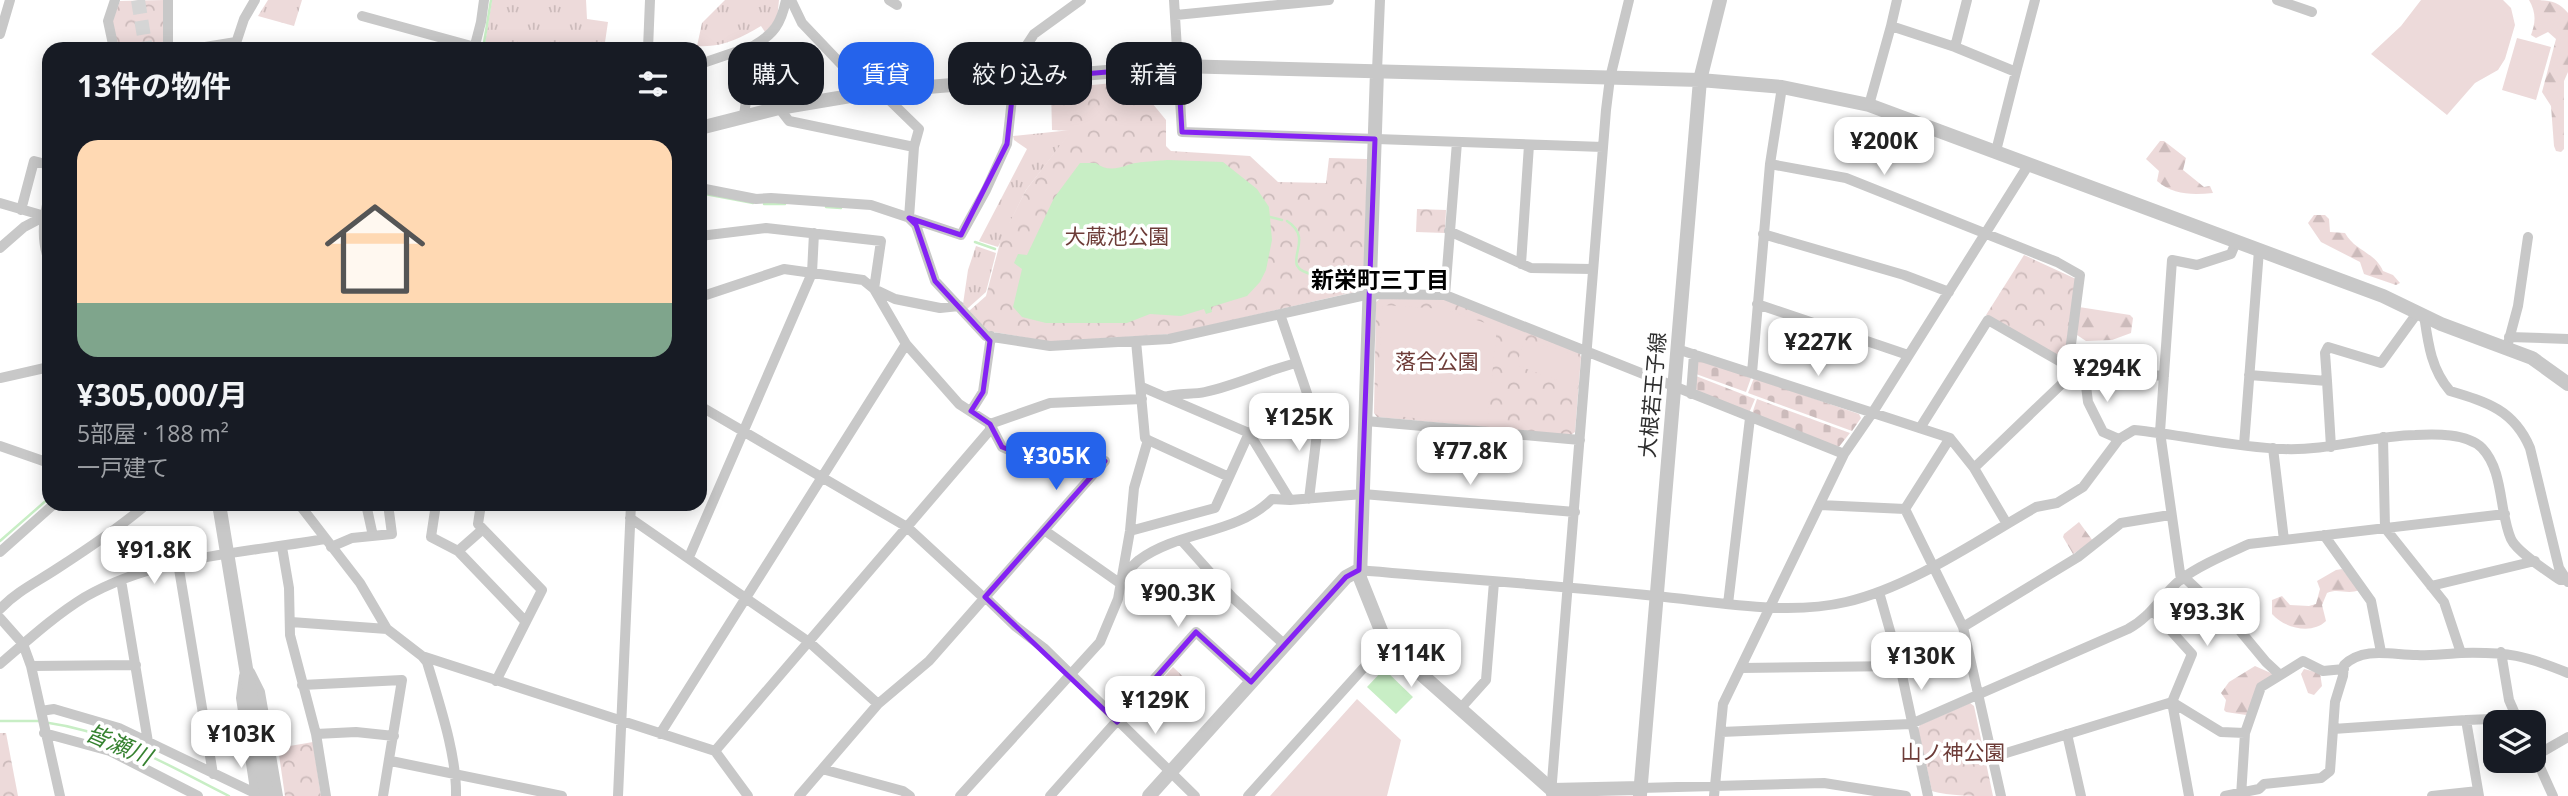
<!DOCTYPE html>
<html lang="ja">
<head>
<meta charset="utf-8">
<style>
	body { margin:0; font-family:"Open Sans","Noto Sans JP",sans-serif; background:#242831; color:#f1f3f6; height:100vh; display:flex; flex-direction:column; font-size:26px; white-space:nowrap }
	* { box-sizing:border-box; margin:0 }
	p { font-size:23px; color:#9ea1a6 }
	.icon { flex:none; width:38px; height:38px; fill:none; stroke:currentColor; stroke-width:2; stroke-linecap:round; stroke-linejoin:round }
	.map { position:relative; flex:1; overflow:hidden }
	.panel { position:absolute; left:42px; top:42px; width:665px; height:469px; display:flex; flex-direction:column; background:#171b24; border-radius:21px; box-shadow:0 4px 18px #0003 }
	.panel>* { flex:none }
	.guide { position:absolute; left:728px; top:42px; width:665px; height:63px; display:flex; gap:14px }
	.fabs { position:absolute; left:2483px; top:710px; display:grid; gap:14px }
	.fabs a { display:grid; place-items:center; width:63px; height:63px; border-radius:14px; background:#171b24; box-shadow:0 4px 18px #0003; font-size:35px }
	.price { position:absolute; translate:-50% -60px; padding:0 16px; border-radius:14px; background:#fff; color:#222; font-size:23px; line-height:46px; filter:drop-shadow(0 2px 4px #0008) }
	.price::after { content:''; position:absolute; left:50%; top:42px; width:21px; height:16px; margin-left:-10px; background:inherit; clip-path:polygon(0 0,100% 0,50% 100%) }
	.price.active { background:#2563eb; color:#fff }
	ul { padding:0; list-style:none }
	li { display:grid; align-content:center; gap:14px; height:371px; padding:0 35px }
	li+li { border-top:2px solid #363941 }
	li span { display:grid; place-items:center; height:217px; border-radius:21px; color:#555 }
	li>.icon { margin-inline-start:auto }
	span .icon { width:126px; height:126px; fill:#fffc; stroke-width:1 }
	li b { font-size:30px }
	h2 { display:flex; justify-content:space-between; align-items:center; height:84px; padding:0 35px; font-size:30px }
	.pill { padding:0 24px; border-radius:21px; background:#171b24; box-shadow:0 4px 18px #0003; font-size:24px; line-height:63px }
	.pill.active { background:#2563eb; color:#fff }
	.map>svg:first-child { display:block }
</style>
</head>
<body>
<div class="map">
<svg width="2568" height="796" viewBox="0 0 2568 796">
	<defs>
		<pattern id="grass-tufts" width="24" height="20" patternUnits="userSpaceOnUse" patternTransform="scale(1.75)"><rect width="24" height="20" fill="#eddada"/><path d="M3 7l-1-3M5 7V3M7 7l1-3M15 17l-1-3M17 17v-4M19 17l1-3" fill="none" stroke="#cbb"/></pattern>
		<pattern id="forest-firs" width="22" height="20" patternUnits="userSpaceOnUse" patternTransform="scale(1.75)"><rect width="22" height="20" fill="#eddada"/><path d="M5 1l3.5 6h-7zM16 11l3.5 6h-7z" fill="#cbb"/></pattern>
		<pattern id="cemetery-stones" width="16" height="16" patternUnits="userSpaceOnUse" patternTransform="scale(1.75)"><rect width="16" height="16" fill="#eddada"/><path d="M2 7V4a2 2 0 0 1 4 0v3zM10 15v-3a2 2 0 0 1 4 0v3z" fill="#cbb"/></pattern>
		<pattern id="park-crowns" width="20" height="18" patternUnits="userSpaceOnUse" patternTransform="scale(1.75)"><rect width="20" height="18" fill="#eddada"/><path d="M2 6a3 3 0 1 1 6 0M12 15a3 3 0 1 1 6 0" fill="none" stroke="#cbb"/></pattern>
	</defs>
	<rect width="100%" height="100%" fill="#fff"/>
	<path fill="url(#grass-tufts)" d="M268,0H302L294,26L258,16Z
		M492,0H586L587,19L608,22L604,49H484Z
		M725,0H779L777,20L765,32L761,26C741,38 721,48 697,46L702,23Z
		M1099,96L1026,190L998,247L979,241L1027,149L1014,140L1013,136L1071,130Z
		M976,246L996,253L986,292L967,309L963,304L968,270Z
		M1173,667L1195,688L1185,698L1163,678Z"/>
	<path fill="url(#forest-firs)" d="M2529,0C2547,0 2558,0 2568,13V72L2564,81V149L2561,152L2556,151L2554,146L2551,106L2542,92L2556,39L2548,32L2536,38L2531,35C2536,22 2536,12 2529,0Z
		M2160,141H2164L2186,158L2183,170L2204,187L2210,186L2213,193C2192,195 2173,195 2157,181L2159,171L2146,159Z
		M2314,215H2325L2329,219L2330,232L2345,233C2356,252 2375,252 2383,271L2393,275L2400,283L2396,285L2364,274L2360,262L2321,242L2308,223Z
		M2079,307L2130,315L2133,318L2131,333L2112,340L2086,341L2077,335Z
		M2079,522L2093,541L2073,554L2063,537L2064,534Z
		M2342,569L2359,590C2348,595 2338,588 2327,593L2322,605L2326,621C2312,635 2284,628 2272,614V600L2282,596L2290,605L2309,606L2316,604L2320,589L2317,581L2336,570Z
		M2255,666L2273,674L2246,715L2226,712L2224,710L2226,700L2221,693L2229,682Z
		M2304,669L2320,673L2322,686L2314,695L2308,693L2301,674Z"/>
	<path fill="url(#cemetery-stones)" d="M1701,360L1751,378L1746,392L1696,374V364Z
		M1696,376L1755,399L1749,413L1698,392L1695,388Z
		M1754,378L1859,414L1861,418L1852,431L1748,393Z
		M1757,399L1850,433L1838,448L1752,414Z"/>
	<path fill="url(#park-crowns)" d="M164,0L163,49H118L112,21L120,1Z
		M1123,82V90L1148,89V98L1166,120V146L1171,151L1250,156L1278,182L1326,183L1329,158L1367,159L1364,286L1359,291L1172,334L1049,342L994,332L988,334L969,311L986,296L1001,239L1026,190L1071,131L1052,130L1051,89Z
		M1417,209L1446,210L1445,233L1416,232Z
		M2024,255L2076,279L2070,365L1986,315Z
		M1383,296L1446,299L1579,352L1581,357L1575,432L1571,435L1377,417L1374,413L1376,302Z
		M1970,703L1974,706L1993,796C1974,796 1949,796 1932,791L1918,729L1920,725Z
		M0,733H6L18,796H0Z
		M313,742L321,796H285L278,748Z"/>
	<path fill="#eddada" d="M2421,0H2503L2511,8L2515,25L2505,59L2498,70L2475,83L2447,115L2371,54L2401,26Z
		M2517,38L2551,47L2536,100L2502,90Z
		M1383,305L1444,309L1497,327L1487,426L1387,415L1376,408Z
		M1525,340L1578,355L1579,358L1576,387L1516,365Z
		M1357,699L1401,740L1387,796H1270Z"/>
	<path fill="#c8eec5" d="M1167,160L1223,162L1257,189L1269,207L1272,240L1266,270L1260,282L1247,296L1211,307L1212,312L1206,314L1204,309L1181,316L1150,314L1127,323H1046L1022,317L1013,307L1022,269L1014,263L1018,254L1027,255L1054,198L1080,163H1096C1106,171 1116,169 1128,165C1134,162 1158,161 1167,160Z
		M1384,669L1413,697L1396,714L1367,687Z"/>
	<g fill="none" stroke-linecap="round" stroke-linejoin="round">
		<path stroke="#c8eec5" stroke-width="2.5" d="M483,49L491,0
			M705,194L753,203
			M764,204H785
			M826,207L841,208
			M1270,217L1282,220
			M1287,221C1319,242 1273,267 1315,275
			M975,242L995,249
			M1320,277L1343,283
			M0,541L49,498
			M0,721H39
			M49,723C114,732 171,767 229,796"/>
		<path stroke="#d5d5d5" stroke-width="14" stroke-dasharray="14 7" stroke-linecap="butt" d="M138,0L146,49"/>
		<path stroke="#c8c8c8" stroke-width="10" d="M168,0V49
			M791,0L802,23L860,84L880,91L919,129L914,147L909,218L916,225L935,281L986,336L1050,346L1169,339L1370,294L1445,295L1844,454
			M889,0L897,5
			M1174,0L1182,132L1603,147
			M1897,0L1891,26L1955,47L2016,72L1996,151
			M2277,0L2312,12
			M1176,15L1329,0
			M362,16L475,47
			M0,34L10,0
			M1955,47L1967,0
			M114,49L108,21L115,0
			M193,49L236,42
			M234,49L244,19L255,0
			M474,49L481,22L484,0
			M648,49L650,0
			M700,64L753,46
			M1377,71L1380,0
			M2016,72L2035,0
			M1869,105L1891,26
			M779,108L789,121L914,147
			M744,116L753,46C774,34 781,24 786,0
			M1770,164L1846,178L2057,262L2080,275L2071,344L2076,369
			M700,188L756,199L771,198L871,205L961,235L986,190L1007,144L1014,80L1010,71L1034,34L1081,0
			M49,197C43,218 41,240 49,261
			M0,203L48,217
			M21,210L34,161L49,165
			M1449,231L1531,268L1592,269
			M1763,234L1904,275L1949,292
			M700,236L766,228L881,241L874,289L906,344
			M0,248L24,227L43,217
			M1521,264L1529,145
			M1445,295L1457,142
			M700,297L784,269L863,280L874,289L895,299L940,308L959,306
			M1757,304L1908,355
			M1280,314L1311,405L1317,433L1309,499
			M2424,315C2428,343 2431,369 2450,391C2487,402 2514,410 2530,448L2559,568L2568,582
			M2509,337L2568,339
			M2507,347L2518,306L2528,237
			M1677,349L1950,438L1974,468L2007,524
			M2073,369L2164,376
			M2084,370L2088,402L2103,432L2119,439
			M1752,373L1770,164L1782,87
			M2249,375L2327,381L2331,447
			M0,378L49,367
			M2327,381L2325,353L2328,347L2381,363L2418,312
			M1142,387L1249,433L1290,500
			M1691,394L1694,354
			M1165,397C1178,392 1192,395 1205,392C1237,385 1265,371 1296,363
			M700,406L907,527L984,598
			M971,411L983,392L991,336
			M1366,421L1580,440
			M990,424L1050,403L1142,399
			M1920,428L1988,320L2073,369L2069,377L1974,468
			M2383,437L2385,528L2444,602L2461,653C2509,652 2524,655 2568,673
			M1148,440L1229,477
			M2244,445L2259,250
			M0,446L49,463
			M2273,448L2284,540
			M299,504L360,583L387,629L422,656L427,662C439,703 457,755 456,796
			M366,504L373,536
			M436,504L431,537L458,551L525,621
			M481,504L478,524L542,590L496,681
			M1820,505L1905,509L1963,627L2001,796
			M1905,509L1950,438
			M630,518L809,642L878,704
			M1044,530L1121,584
			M1130,531L1215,508L1249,433L1311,405
			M2324,535L2371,601L2381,652
			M1182,541L1233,598L1285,645
			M282,547L289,588L290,635L316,734L326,796
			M331,547L352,538L392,534L388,504
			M458,551L483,529
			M0,552L54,504
			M689,557L812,273L814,233
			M178,563L213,774
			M1359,570C1458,579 1557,585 1656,596C1716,602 1787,616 1846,602C1911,587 1978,540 2036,507L2057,503L2083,487L2119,439L2134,430C2184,435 2233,447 2283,449C2327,451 2371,436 2415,435C2435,434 2467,433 2482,448C2504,471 2499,512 2511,539C2517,552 2547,571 2560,580H2566
			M1124,575C1129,570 1134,564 1139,560C1180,530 1236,535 1272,499L1290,500L1363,494L1575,512
			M2185,578L2204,596L2212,597L2266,662L2280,675
			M121,580L148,742
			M2181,580L2160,432L2172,260L2197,265L2231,254L2236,242
			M2431,586L2535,561
			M1879,592L1900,666L1928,796
			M985,597L1015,626L1045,649L1195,796
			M1728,604L1750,418
			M0,609C17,591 37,582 58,568C89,548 119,528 147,504
			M2153,611L2192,654L2172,702L2189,796
			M0,618L23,644L31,666L60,796
			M291,622L387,629
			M1963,627L2078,557L2121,523L2170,515
			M2501,652L2509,700L2519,723
			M422,656L715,751L748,796
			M0,664C27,641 54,616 85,597C156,556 245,553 325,539
			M31,666L136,665
			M1741,668L1900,666
			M250,672L260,692L278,796
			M244,676L241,698L256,796
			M302,685L402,680L383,796
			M1460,709L1486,680L1494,582
			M41,711L54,709L119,728L261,796
			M2333,729L2466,720
			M1721,732L1911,724L2128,629C2151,617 2161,596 2180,580C2200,565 2227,554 2249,544L2505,514
			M44,733L110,751L198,796
			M2245,733L2261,687L2303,661L2323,671L2344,669
			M316,734L356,732L394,736
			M660,734L906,344L959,404L990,424L1002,447C1044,467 1060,466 1105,461L929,661L878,704L799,796
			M2067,734L2081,796
			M715,751L990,430V424
			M2534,754L2553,796
			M2535,756L2568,737
			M1993,757L2172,702L2221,732L2245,733L2241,796
			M391,761L562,796
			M822,769L903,791L910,796
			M1640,788L1824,783L1906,796
			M1551,794L1606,110L1610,78L1629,0
			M618,796L631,504
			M960,796L1100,642L1118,599L1130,531L1134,488L1148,440L1145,438L1136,341
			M1050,796L1196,632L1251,682
			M1248,796L1386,643
			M1714,796L1723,704L1844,454L1873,412L2029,164
			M2225,796L2259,789L2264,784L2321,778L2330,771L2335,702L2343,676L2344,665C2364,646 2392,655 2417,655C2432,656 2447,654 2461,653
			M2432,796L2478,791
			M2479,796L2466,720L2517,718"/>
		<path stroke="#c8c8c8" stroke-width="14" d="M1377,71L1360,578L1386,643L1552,790L1640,788
			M700,128L779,108L880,91L1178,66L1700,80L1782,87L1869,105L2383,296L2441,324L2532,358L2568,384
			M219,504L267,796
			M1640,795L1700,80L1720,0
			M1149,796L1346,577L1359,570"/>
	</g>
	<path fill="none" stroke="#8422f3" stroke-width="5" stroke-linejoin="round" d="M1178,66L1182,132L1375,139L1359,570L1346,577L1251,682L1196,632L1117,722L985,597L1105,461L1047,464L1002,447L990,424L971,411L983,392L990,341L935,281L916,225L909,218L961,235L1007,144L1014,80Z"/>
	<g text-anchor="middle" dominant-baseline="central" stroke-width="7" stroke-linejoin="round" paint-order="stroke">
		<g font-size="21" fill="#6d3c38" stroke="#fff">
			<text x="1117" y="236">大蔵池公園</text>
			<text x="1437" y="361">落合公園</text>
			<text x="1953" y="752">山ノ神公園</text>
		</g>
		<g font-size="21" fill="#2e2e2e" stroke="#fff">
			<text transform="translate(1652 395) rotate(-85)">大根若王子線</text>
		</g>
		<g font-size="23" font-weight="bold" fill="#000" stroke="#fff">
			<text x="1380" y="279">新栄町三丁目</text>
		</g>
		<g font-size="23" font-style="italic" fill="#368230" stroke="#fff">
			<text transform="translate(119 744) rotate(23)">皆瀬川</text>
		</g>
	</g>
</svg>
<div class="fabs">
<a><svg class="icon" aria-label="layers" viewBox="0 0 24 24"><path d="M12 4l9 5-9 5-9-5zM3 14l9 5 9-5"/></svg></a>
</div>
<b class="price" style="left:1884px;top:177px">¥200K</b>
<b class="price" style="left:1818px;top:378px">¥227K</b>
<b class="price" style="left:2107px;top:404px">¥294K</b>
<b class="price" style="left:1299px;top:453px">¥125K</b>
<b class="price" style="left:1470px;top:487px">¥77.8K</b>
<b class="price active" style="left:1056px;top:492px">¥305K</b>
<b class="price" style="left:154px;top:586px">¥91.8K</b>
<b class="price" style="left:1178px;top:629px">¥90.3K</b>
<b class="price" style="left:2207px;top:648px">¥93.3K</b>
<b class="price" style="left:1411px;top:689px">¥114K</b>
<b class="price" style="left:1921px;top:692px">¥130K</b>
<b class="price" style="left:1155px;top:736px">¥129K</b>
<b class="price" style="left:241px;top:770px">¥103K</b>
<div class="guide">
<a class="pill">購入</a>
<a class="pill active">賃貸</a>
<a class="pill">絞り込み</a>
<a class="pill">新着</a>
</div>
<section class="panel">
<h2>13件の物件<svg class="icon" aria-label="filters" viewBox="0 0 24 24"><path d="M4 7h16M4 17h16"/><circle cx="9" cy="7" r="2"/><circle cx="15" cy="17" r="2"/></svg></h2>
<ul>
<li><span style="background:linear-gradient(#ffd9b3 75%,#7fa58c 0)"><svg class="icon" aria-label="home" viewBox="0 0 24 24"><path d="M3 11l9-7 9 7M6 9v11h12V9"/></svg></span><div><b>¥305,000/月</b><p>5部屋 · 188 m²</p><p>一戸建て</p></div></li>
</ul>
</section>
</div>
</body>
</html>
